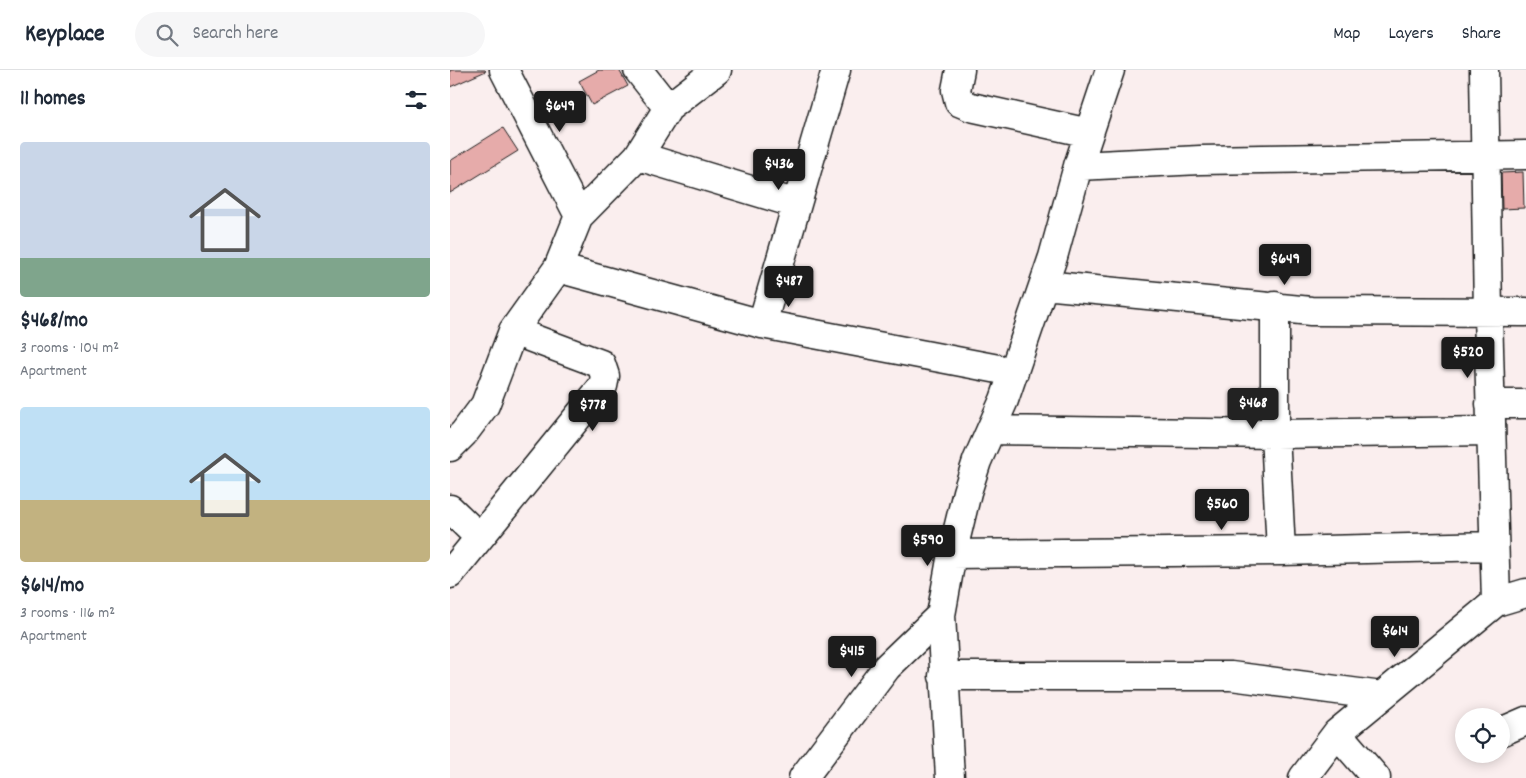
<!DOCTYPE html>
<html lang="en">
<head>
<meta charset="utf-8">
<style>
	body { margin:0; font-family:Dekko,sans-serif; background:#f6f6f7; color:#1f2937; height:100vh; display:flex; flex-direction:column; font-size:19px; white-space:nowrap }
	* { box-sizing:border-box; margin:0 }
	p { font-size:16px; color:#747a83 }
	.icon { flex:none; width:28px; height:28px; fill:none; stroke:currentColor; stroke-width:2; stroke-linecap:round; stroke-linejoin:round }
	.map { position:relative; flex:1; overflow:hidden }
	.drawer { display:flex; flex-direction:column; background:#fff; width:450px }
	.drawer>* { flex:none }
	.controls { position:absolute; left:1005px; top:638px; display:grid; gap:10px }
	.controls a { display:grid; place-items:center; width:55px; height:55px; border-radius:50%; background:#fff; box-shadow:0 2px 12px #0003; font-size:25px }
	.price { position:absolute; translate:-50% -42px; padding:0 11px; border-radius:5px; background:#1c1c1c; color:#fff; font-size:16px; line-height:32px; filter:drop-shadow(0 1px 2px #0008) }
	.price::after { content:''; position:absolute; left:50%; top:30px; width:15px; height:11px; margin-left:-8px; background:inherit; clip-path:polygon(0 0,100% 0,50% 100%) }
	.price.current { background:#222; color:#fff }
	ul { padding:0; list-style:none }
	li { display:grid; align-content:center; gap:10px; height:265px; padding:0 20px }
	li span { display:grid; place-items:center; height:155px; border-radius:5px; color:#555 }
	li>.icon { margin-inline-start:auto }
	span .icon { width:90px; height:90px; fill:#fffc; stroke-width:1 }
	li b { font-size:21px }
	h2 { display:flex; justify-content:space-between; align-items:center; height:60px; padding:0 20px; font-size:21px }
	header { display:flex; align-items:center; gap:30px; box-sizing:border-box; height:70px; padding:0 25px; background:#fff; border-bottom:1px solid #e0e1e3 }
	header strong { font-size:24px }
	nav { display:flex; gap:28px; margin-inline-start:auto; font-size:18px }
	.search { width:350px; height:45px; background:#f6f6f7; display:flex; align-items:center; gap:12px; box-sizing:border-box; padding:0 18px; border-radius:28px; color:#747a83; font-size:19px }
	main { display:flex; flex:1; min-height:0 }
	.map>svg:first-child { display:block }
</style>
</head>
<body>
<header>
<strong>Keyplace</strong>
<div class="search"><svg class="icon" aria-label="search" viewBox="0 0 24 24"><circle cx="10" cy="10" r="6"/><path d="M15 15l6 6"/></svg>Search here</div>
<nav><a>Map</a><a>Layers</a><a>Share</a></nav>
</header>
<main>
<section class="drawer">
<h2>11 homes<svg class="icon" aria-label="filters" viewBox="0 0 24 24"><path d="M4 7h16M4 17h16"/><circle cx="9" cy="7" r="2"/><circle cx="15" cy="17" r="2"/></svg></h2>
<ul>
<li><span style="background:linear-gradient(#c9d6e8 75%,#7fa58c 0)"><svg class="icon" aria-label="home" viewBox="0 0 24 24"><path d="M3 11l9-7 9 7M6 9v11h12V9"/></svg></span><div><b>$468/mo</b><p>3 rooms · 104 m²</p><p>Apartment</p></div></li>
<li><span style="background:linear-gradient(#bfe0f5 60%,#c2b280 0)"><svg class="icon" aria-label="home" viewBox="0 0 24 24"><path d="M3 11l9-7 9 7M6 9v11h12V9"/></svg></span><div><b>$614/mo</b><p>3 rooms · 116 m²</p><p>Apartment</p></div></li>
</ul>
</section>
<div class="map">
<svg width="1076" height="708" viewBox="0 0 1076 708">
	<rect width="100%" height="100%" fill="#faeeee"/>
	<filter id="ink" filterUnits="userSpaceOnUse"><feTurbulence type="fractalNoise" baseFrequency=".02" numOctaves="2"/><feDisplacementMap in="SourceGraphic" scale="10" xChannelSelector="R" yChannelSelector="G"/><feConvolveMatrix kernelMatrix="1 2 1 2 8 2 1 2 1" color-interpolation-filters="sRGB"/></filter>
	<g filter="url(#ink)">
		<path fill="#e6abaa" stroke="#1c1c1c" d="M0,0H35L36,1L0,17Z
			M149,0H169L178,16L142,35L129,11Z
			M53,58L68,81L0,123V91Z
			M1073,102L1074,138L1052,139L1051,103Z"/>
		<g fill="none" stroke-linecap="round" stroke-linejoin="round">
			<defs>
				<path id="minor" d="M54,0L129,146
					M188,0L218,38
					M510,0L506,20L509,32L521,37L639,63
					M1034,0L1038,243L1046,532
					M188,86L347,134
					M628,96L750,90L1076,85
					M108,198L312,254L564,302
					M594,215L861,241L1076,242
					M825,236V364L831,481
					M312,254L386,0
					M1040,334H1076
					M541,360L825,364L1041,361
					M0,377L14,363L35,335L63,261L108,198L129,146L188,86L218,38L267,0
					M0,439L29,467
					M502,484L831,481L1044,476
					M0,504L153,316L155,306L151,294L63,261
					M493,606H781L932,626
					M1053,661L1076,651
					M887,663L926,708
					M353,708L437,597L491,545
					M500,708L491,545L502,484L517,422L527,391L554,330L603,187L628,96L660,0
					M853,708L887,663L1046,532L1076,523"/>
			</defs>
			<use href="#minor" stroke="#1c1c1c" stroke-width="31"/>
			<use href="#minor" stroke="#fff" stroke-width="28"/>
		</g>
	</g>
</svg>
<div class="controls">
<a><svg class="icon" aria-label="locate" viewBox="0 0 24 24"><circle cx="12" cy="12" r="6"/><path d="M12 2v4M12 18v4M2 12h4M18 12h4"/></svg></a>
</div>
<b class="price" style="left:110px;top:63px">$649</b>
<b class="price" style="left:329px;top:121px">$436</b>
<b class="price" style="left:835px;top:216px">$649</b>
<b class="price" style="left:339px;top:238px">$487</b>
<b class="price" style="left:1018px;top:309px">$520</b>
<b class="price current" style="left:803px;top:360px">$468</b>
<b class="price" style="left:143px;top:362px">$778</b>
<b class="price" style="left:772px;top:461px">$560</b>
<b class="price" style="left:478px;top:497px">$590</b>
<b class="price" style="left:945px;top:588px">$614</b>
<b class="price" style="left:402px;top:608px">$415</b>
</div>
</main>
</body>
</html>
